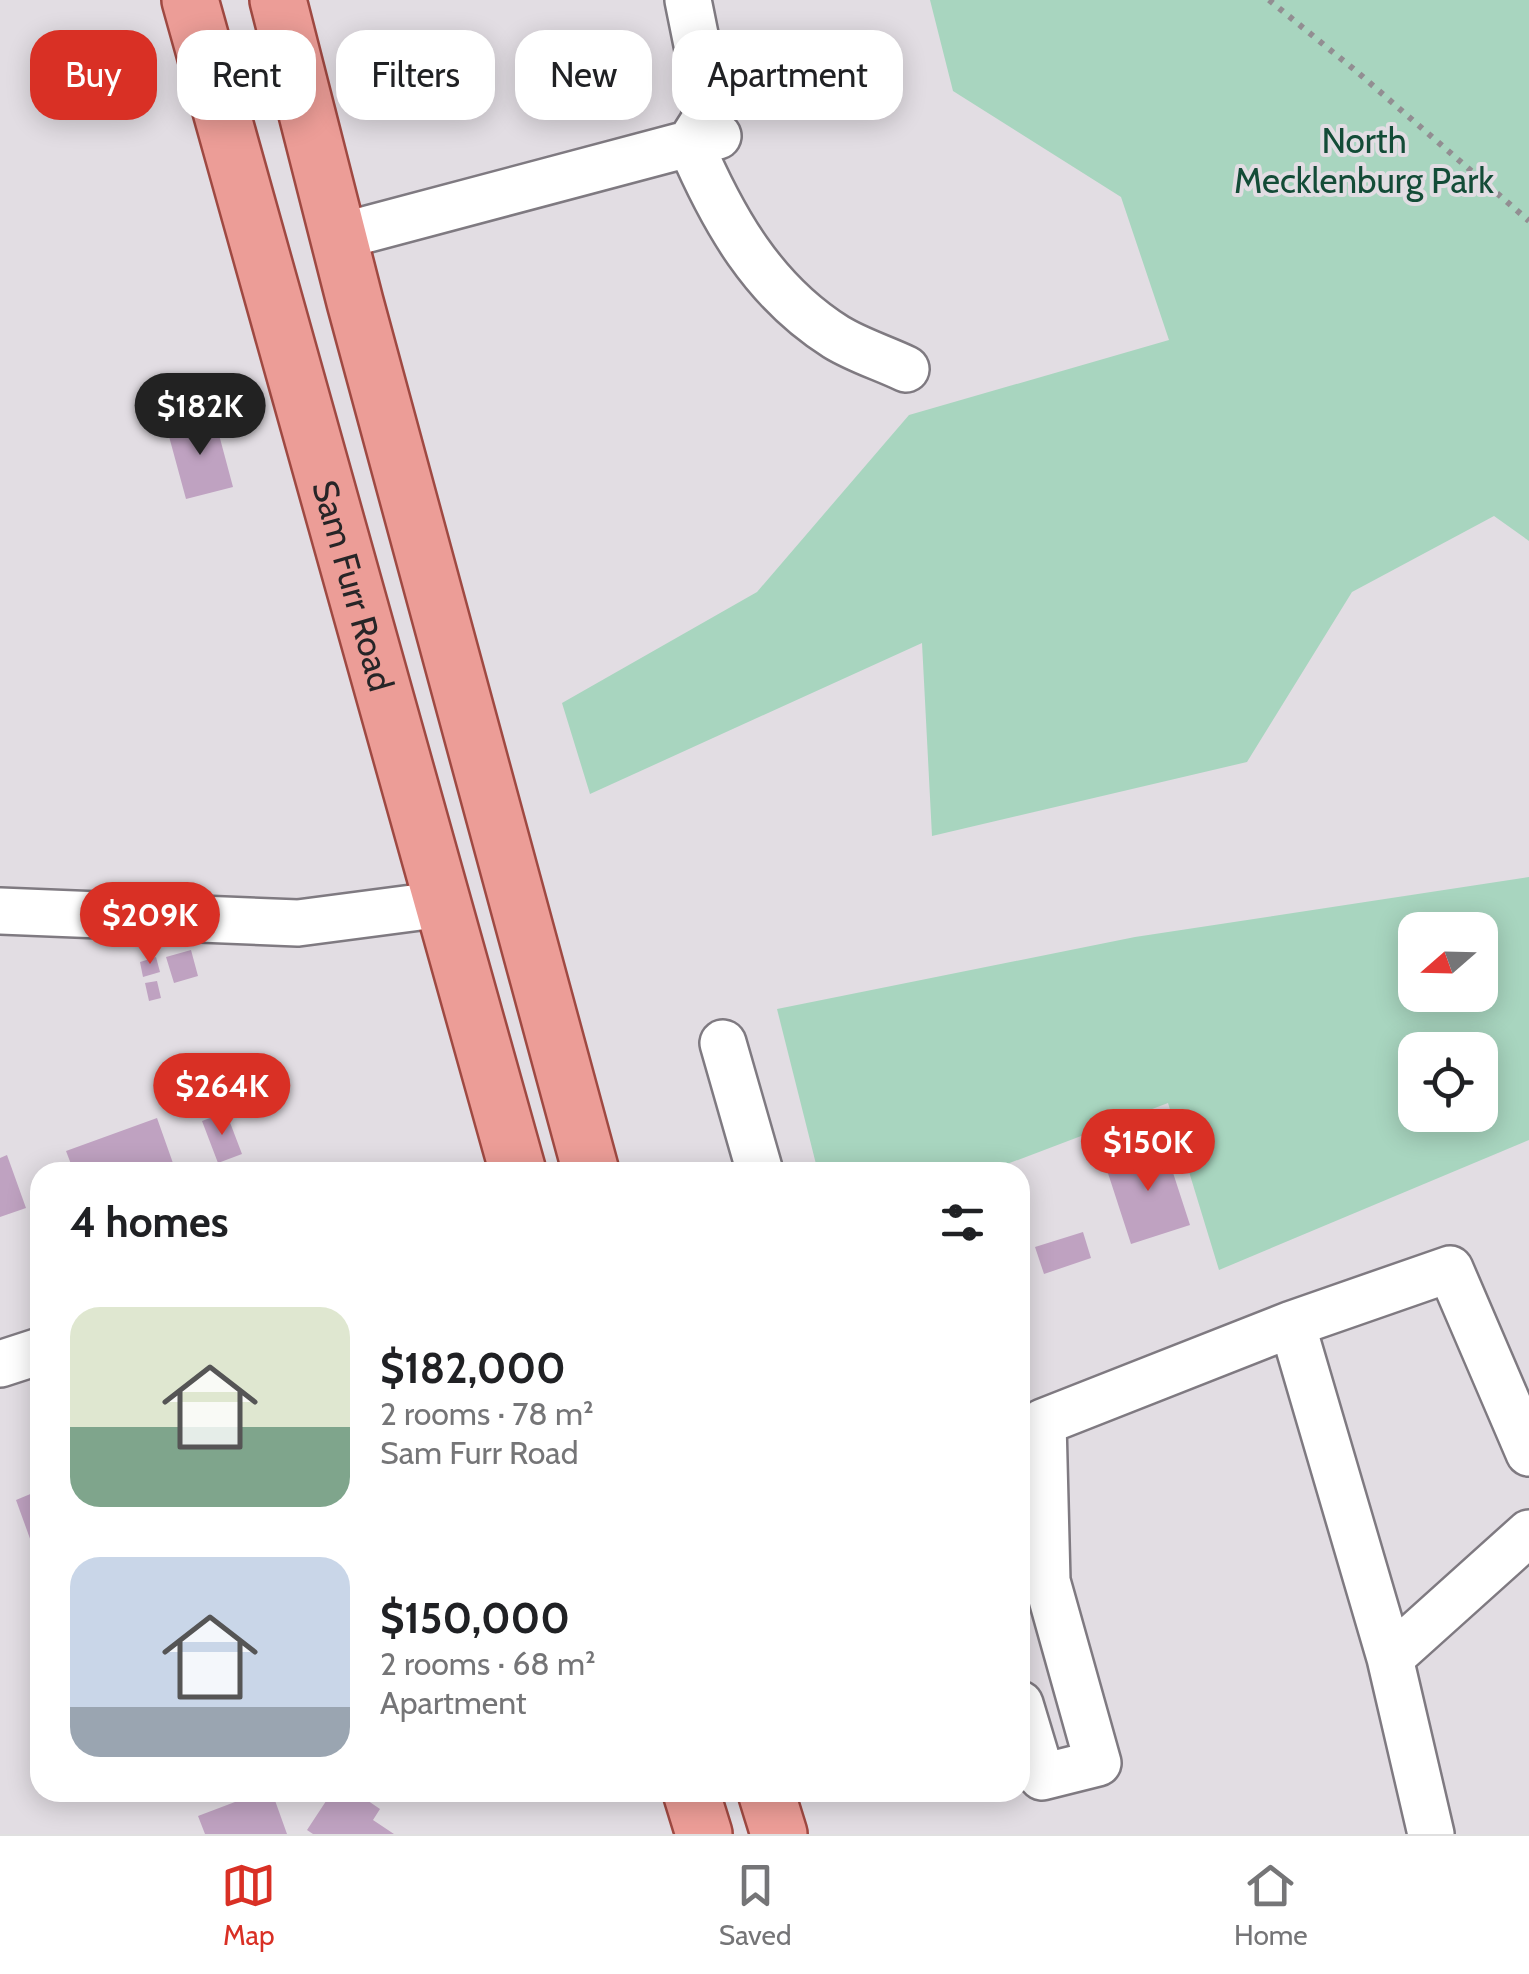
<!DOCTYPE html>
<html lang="en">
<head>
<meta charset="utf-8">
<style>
	body { margin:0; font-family:Cabin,sans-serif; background:#f6f6f6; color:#202124; height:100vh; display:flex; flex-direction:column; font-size:38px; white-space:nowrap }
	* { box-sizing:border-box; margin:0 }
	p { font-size:32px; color:#757577 }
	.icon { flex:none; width:55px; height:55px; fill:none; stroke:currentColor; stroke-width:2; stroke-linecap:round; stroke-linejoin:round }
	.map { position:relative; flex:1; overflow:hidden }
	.side { position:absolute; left:30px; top:1162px; width:1000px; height:640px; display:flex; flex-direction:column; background:#fff; border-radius:30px; box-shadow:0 5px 25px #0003 }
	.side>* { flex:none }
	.top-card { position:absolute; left:30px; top:30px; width:1000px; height:90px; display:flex; gap:20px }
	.needle { width:65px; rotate:250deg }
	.fabs { position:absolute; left:1398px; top:912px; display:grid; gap:20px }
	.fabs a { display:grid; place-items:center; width:100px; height:100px; border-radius:20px; background:#fff; box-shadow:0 5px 25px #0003; font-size:50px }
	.price { position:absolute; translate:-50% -85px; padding:0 22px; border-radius:35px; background:#d93025; color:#fff; font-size:32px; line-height:65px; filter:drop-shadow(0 2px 5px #0008) }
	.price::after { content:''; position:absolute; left:50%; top:60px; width:30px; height:22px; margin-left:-15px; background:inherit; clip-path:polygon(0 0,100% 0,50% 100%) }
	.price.active { background:#222; color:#fff }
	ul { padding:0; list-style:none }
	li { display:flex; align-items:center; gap:30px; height:250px; padding:0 40px }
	li span { display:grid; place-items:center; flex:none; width:280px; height:200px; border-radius:30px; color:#555 }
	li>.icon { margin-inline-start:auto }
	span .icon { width:120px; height:120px; fill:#fffc; stroke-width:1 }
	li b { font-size:42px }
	h2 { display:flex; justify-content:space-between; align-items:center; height:120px; padding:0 40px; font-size:42px }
	.tag { padding:0 35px; border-radius:30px; background:#fff; box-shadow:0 5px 25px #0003; font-size:35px; line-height:90px }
	.tag.active { background:#d93025; color:#fff }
	.dock { display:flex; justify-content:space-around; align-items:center; height:140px; border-top:2px solid #e0e0e0; background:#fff; font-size:28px; color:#757577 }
	.dock a { display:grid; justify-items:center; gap:5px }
	.dock .active { color:#d93025 }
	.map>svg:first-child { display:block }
</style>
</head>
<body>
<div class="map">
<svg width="1529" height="1834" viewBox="0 0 1529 1834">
	<rect width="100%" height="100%" fill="#e2dde3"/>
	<path fill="#a8d5bf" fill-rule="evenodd" d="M930,0H1529V541L1494,516L1352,592L1247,762L932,836L922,643L590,794L562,703L757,592L909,415L1169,340L1121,197L953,91Z
		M1529,877V1140L1219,1270L1168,1103L986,1172H818L777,1009L1135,937ZM1480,930V995H1415V930ZM1480,1050V1115H1415V1050Z"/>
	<path fill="#bfa2c1" d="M214,416L233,487L186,499L167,429Z
		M191,950L198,976L174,983L166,957Z
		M156,957L160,972L143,977L140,962Z
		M157,981L161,998L149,1001L145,983Z
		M226,1112L242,1154L218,1163L202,1121Z
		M157,1118L174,1166L158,1172H74L66,1151Z
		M1164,1145L1190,1225L1131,1244L1105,1164Z
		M7,1155L26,1208L0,1217V1158Z
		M1083,1232L1091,1258L1044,1274L1035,1247Z
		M40,1490V1557L37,1558L16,1500Z
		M261,1792H272L287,1834H205L198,1816Z
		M332,1792H355L380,1809L373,1820L394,1834H313L307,1830Z"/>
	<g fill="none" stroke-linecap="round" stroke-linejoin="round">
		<defs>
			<path id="minor" d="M688,0L707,94L704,121L690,143C723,220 763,291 836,337C857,350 883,358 906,369
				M338,237L718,136
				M0,911L298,923L443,904
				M723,1043L760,1172
				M0,1364L40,1351
				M1390,1658L1529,1533
				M1020,1704L1042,1777L1098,1763L1047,1581L1043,1422L1292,1324
				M1431,1834L1390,1658L1292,1324L1450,1269L1529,1453"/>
			<g id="major">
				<path id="s1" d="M190,0L518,1172"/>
				<path d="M278,0L355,302L591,1172"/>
				<path d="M691,1792L704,1834"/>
				<path d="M766,1792L779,1834"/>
			</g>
		</defs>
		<use href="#minor" stroke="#7f7a81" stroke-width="50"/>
		<use href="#major" stroke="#9f4942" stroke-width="60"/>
		<path stroke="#928e92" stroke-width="6" stroke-dasharray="5 8" stroke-linecap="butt" d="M1269,0L1356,71L1529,221"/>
		<use href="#minor" stroke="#fff" stroke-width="45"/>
		<use href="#major" stroke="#ec9d97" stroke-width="55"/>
	</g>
	<g text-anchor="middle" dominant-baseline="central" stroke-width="8" stroke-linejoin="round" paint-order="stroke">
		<g font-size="35" fill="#134c37" stroke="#e2dde3">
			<text x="1364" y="140">North<tspan x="1364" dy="40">Mecklenburg Park</tspan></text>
		</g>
		<g font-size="35" fill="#272527" stroke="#e2dde3">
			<text stroke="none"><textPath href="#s1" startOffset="608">Sam Furr Road</textPath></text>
		</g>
	</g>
</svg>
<div class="fabs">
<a><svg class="needle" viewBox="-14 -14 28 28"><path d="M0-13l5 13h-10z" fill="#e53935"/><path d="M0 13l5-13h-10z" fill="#757577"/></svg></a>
<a><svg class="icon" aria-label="locate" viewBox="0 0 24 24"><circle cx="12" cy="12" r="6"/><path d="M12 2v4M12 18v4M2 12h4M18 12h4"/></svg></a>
</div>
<b class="price active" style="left:200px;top:458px">$182K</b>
<b class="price" style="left:150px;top:967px">$209K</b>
<b class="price" style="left:222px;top:1138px">$264K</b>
<b class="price" style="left:1148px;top:1194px">$150K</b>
<div class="top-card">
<a class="tag active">Buy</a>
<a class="tag">Rent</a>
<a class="tag">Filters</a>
<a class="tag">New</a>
<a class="tag">Apartment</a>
</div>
<section class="side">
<h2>4 homes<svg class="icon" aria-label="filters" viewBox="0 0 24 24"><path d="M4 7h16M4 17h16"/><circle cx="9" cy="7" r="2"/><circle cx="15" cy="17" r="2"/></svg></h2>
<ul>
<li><span style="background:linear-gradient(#dfe7d0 60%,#7fa58c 0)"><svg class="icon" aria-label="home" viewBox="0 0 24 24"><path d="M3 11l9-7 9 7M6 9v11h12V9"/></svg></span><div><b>$182,000</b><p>2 rooms · 78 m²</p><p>Sam Furr Road</p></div></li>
<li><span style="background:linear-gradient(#c9d6e8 75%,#9aa5b1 0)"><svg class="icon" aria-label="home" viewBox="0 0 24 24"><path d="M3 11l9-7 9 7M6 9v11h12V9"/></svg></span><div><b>$150,000</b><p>2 rooms · 68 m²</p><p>Apartment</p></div></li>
</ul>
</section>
</div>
<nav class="dock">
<a class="active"><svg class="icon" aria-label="map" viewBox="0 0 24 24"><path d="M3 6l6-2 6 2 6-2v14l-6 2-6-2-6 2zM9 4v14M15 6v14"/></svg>Map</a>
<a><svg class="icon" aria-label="saved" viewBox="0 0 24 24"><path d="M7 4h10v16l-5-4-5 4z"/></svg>Saved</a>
<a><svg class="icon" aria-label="home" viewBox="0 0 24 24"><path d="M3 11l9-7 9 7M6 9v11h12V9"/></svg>Home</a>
</nav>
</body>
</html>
